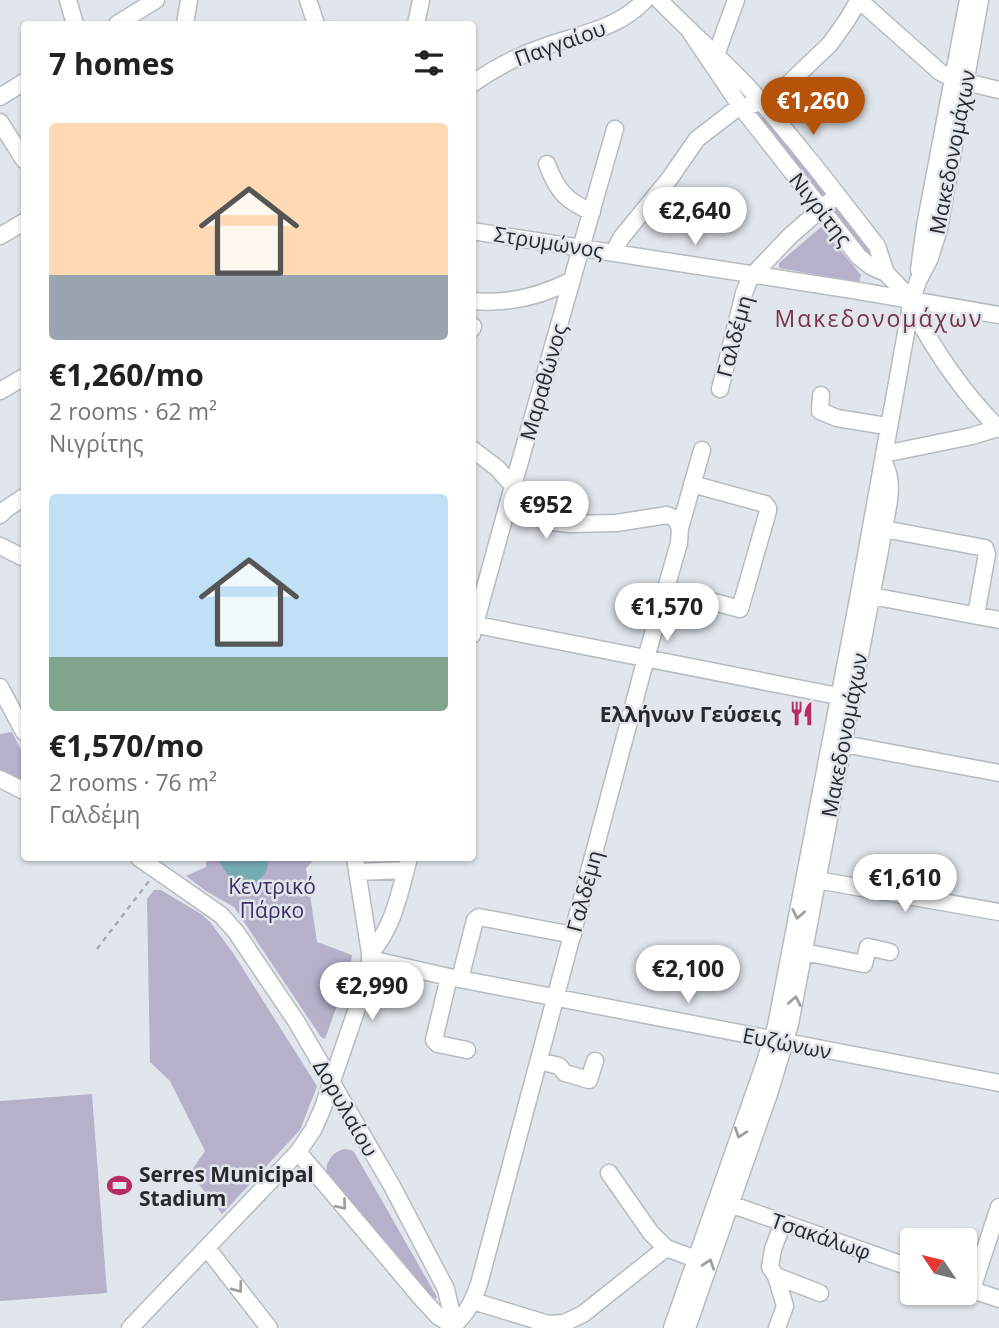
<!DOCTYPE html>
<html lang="en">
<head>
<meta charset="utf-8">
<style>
	body { margin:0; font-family:"Open Sans",sans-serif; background:#f2f2f2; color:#222; height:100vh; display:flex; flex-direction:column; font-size:26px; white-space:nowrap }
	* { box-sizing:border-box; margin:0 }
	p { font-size:23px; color:#767676 }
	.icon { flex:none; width:38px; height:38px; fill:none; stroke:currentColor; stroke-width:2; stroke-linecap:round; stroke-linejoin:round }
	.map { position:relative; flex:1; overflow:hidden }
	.panel { position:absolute; left:21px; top:21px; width:455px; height:840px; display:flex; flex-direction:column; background:#fff; border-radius:7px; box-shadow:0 2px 5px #0004 }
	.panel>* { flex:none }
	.needle { width:46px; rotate:305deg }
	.buttons { position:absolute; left:900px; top:1228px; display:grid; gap:14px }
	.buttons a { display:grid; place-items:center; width:77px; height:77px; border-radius:7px; background:#fff; box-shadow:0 2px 5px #0004; font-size:35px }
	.price { position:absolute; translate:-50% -60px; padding:0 16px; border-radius:24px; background:#fff; color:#222; font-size:23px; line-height:46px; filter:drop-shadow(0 2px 4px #0008) }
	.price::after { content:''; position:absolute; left:50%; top:42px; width:21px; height:16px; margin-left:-10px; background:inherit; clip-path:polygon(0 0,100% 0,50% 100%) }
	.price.current { background:#b45309; color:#fff }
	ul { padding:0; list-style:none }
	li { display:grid; align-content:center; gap:14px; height:371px; padding:0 28px }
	li span { display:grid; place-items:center; height:217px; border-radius:7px; color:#555 }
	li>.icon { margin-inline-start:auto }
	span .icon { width:126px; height:126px; fill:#fffc; stroke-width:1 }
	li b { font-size:30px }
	h2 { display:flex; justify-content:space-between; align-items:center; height:84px; padding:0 28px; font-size:30px }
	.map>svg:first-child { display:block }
</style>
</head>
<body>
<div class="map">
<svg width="999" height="1328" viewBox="0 0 999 1328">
	<rect width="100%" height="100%" fill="#e1e6ec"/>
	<path fill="#b6b0cb" d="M763,117L826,194L820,199L758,121Z
		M834,205L869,248L874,259L871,262L829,209Z
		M821,227L861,275L859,282L779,268V263Z
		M12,732L24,756V781L0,769V734Z
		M206,858H316L306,868L317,942L352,955L350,969L325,1039L321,1037L234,907L206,891L186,876L206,867Z
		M154,890H161L201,914L211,923L233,953L317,1086L300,1130L222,1214L190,1173L205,1151L170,1081L150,1062L147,899Z
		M92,1094L107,1293L0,1301V1101Z
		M344,1149L351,1150L354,1152L437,1297L435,1299L431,1297L327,1176C324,1163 332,1152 344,1149Z"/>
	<path fill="#75abb2" d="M217,858H267C272,876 250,891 234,880C227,876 221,864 217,858Z"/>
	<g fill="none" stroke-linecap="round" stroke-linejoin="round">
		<defs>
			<path id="minor" d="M68,0L75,24
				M308,0L316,24
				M659,0C688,30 720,57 748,87C793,137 835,192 877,246L886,273
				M859,0L940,72L953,79L999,90
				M117,24L156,0
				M185,24L189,0
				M416,24L421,0
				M691,33L741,107L859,257L872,267L886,273L912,300L911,305L913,310C936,353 964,394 999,429
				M716,55L736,0
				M472,84C496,67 519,55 546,46C581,34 619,28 645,0
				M0,97L24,82
				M0,122L24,160
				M547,164C557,191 566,201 592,212
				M472,231L853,290L999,315
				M0,236L24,222
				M614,252L621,238L670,178L697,139L736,109L766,101L784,88L830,44L847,20L859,0
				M919,270L925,226L968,0
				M912,300L918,281L930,258L939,229L980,0
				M472,301C507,304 542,296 572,280
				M472,329L473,326
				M720,389L744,293L750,278L790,236L829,202
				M0,391L24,377
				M821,395L820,411L837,418L880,425L889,428
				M472,449L497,468L513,486L535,516L544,521L569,524L616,523L667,515L676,519L680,528
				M884,454L972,436L998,428
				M0,515L6,509L24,497
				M884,529L985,548L987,554L976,615
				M0,546L24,558
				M666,589L740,609L768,511V508L765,504L692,484
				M861,594L999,620
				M472,624L848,698
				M472,635L513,486L615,129
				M0,687L24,732
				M833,742L999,773
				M0,779L24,791
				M139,858L221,915L236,932L296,1021L392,1186L446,1289L455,1328
				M357,872L406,870
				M817,880L999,912
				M804,952L864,964L868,947L890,952
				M370,953C394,928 400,890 409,858
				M370,959L449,977L999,1083
				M449,977L434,1040L438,1044L467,1050
				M460,979L475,920L479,917L573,935
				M539,1061L559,1066L565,1073L589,1080L595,1061
				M298,1152L423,1300L438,1316L453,1326
				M609,1173L651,1233L666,1248
				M730,1204L912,1268
				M783,1223L773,1249L770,1267L776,1276L820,1293
				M207,1248L269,1328
				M776,1276L785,1306L777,1328
				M964,1287L999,1299
				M972,1289L999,1207
				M473,1301L548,1324L564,1323L583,1314L666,1248L696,1259
				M453,1326C467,1314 473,1301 479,1284L646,658L679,543L680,528L702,450
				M130,1328L298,1152L313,1130L322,1110L370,971V953L355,858
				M672,1328L763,1068L776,1026L859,594L911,305
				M687,1328L770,1091L790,1024L884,529C887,508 895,486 885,465"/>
		</defs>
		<use href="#minor" stroke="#b6bbc1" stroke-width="19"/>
		<path stroke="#a8acb1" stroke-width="2.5" stroke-dasharray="5 5" stroke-linecap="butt" d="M97,949L149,881"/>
		<use href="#minor" stroke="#fff" stroke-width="16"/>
	</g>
	<defs><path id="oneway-chevron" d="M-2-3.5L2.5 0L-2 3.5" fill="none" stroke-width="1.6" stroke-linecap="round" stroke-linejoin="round" transform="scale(1.75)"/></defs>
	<g stroke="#9e9fa0">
		<use href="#oneway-chevron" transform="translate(798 914) rotate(101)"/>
		<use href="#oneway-chevron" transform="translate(795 1001) rotate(-79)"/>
		<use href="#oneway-chevron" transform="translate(740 1133) rotate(109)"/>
		<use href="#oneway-chevron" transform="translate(342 1205) rotate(50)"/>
		<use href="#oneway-chevron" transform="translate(709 1264) rotate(-71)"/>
		<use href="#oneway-chevron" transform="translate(238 1288) rotate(53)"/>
	</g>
	<defs>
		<symbol id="restaurant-bare" viewBox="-9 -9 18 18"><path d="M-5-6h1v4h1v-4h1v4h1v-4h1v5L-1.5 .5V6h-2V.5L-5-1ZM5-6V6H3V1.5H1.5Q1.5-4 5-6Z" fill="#b82b62" stroke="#e1e6ec" stroke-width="2.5" paint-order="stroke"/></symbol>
		<symbol id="stadium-bare" viewBox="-9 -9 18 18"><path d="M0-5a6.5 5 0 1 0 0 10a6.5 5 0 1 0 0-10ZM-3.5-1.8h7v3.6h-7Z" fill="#b82b62" stroke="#e1e6ec" stroke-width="2.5" paint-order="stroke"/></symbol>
	</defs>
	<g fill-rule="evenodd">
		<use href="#restaurant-bare" x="784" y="696" width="35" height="35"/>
		<use href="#stadium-bare" x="102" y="1168" width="35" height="35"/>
	</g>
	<g text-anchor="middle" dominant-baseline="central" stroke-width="5" stroke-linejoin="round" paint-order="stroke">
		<g font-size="21" fill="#27292c" stroke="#e1e6ec">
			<text transform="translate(560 43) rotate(-20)">Παγγαίου</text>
			<text transform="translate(952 152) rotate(-79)">Μακεδονομάχων</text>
			<text transform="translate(821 209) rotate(52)">Νιγρίτης</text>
			<text transform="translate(549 242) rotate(9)">Στρυμώνος</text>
			<text transform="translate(734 336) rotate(-75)">Γαλδέμη</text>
			<text transform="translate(543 382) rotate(-74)">Μαραθώνος</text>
			<text transform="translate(844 735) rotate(-79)">Μακεδονομάχων</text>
			<text transform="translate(584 891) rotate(-75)">Γαλδέμη</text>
			<text transform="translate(787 1043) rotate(11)">Ευζώνων</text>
			<text transform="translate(346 1108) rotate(60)">Δορυλαίου</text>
			<text transform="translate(821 1236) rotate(19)">Τσακάλωφ</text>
		</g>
		<g font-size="21" font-weight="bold" fill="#27292c" stroke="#e1e6ec" text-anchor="end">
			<text x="781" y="714">Ελλήνων Γεύσεις</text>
			<text x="139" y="1174" text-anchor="start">Serres Municipal<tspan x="139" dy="24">Stadium</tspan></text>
		</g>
		<g font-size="21" fill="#3e2e62" stroke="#e1e6ec">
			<text x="272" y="886">Κεντρικό<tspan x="272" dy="24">Πάρκο</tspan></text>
		</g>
		<g font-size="23" letter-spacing="2" fill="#783249" stroke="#e1e6ec">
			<text x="879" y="318">Μακεδονομάχων</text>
		</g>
	</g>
</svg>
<div class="buttons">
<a><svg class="needle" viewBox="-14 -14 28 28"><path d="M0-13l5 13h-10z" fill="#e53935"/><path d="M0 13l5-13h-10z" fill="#767676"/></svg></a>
</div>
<b class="price current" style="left:813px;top:137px">€1,260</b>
<b class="price" style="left:695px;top:247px">€2,640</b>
<b class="price" style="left:546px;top:541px">€952</b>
<b class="price" style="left:667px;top:643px">€1,570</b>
<b class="price" style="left:905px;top:914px">€1,610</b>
<b class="price" style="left:688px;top:1005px">€2,100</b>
<b class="price" style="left:372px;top:1022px">€2,990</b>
<section class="panel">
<h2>7 homes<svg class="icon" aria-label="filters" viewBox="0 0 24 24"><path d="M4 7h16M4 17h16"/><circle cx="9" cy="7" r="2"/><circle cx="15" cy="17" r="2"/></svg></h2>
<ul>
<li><span style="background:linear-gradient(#ffd9b3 70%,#9aa5b1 0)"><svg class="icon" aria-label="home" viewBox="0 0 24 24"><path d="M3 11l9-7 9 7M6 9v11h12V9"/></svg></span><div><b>€1,260/mo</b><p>2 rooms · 62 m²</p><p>Νιγρίτης</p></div></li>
<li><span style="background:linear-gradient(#bfe0f5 75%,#7fa58c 0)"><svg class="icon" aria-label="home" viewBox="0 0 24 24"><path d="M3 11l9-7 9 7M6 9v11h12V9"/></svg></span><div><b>€1,570/mo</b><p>2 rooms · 76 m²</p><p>Γαλδέμη</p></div></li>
</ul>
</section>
</div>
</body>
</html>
